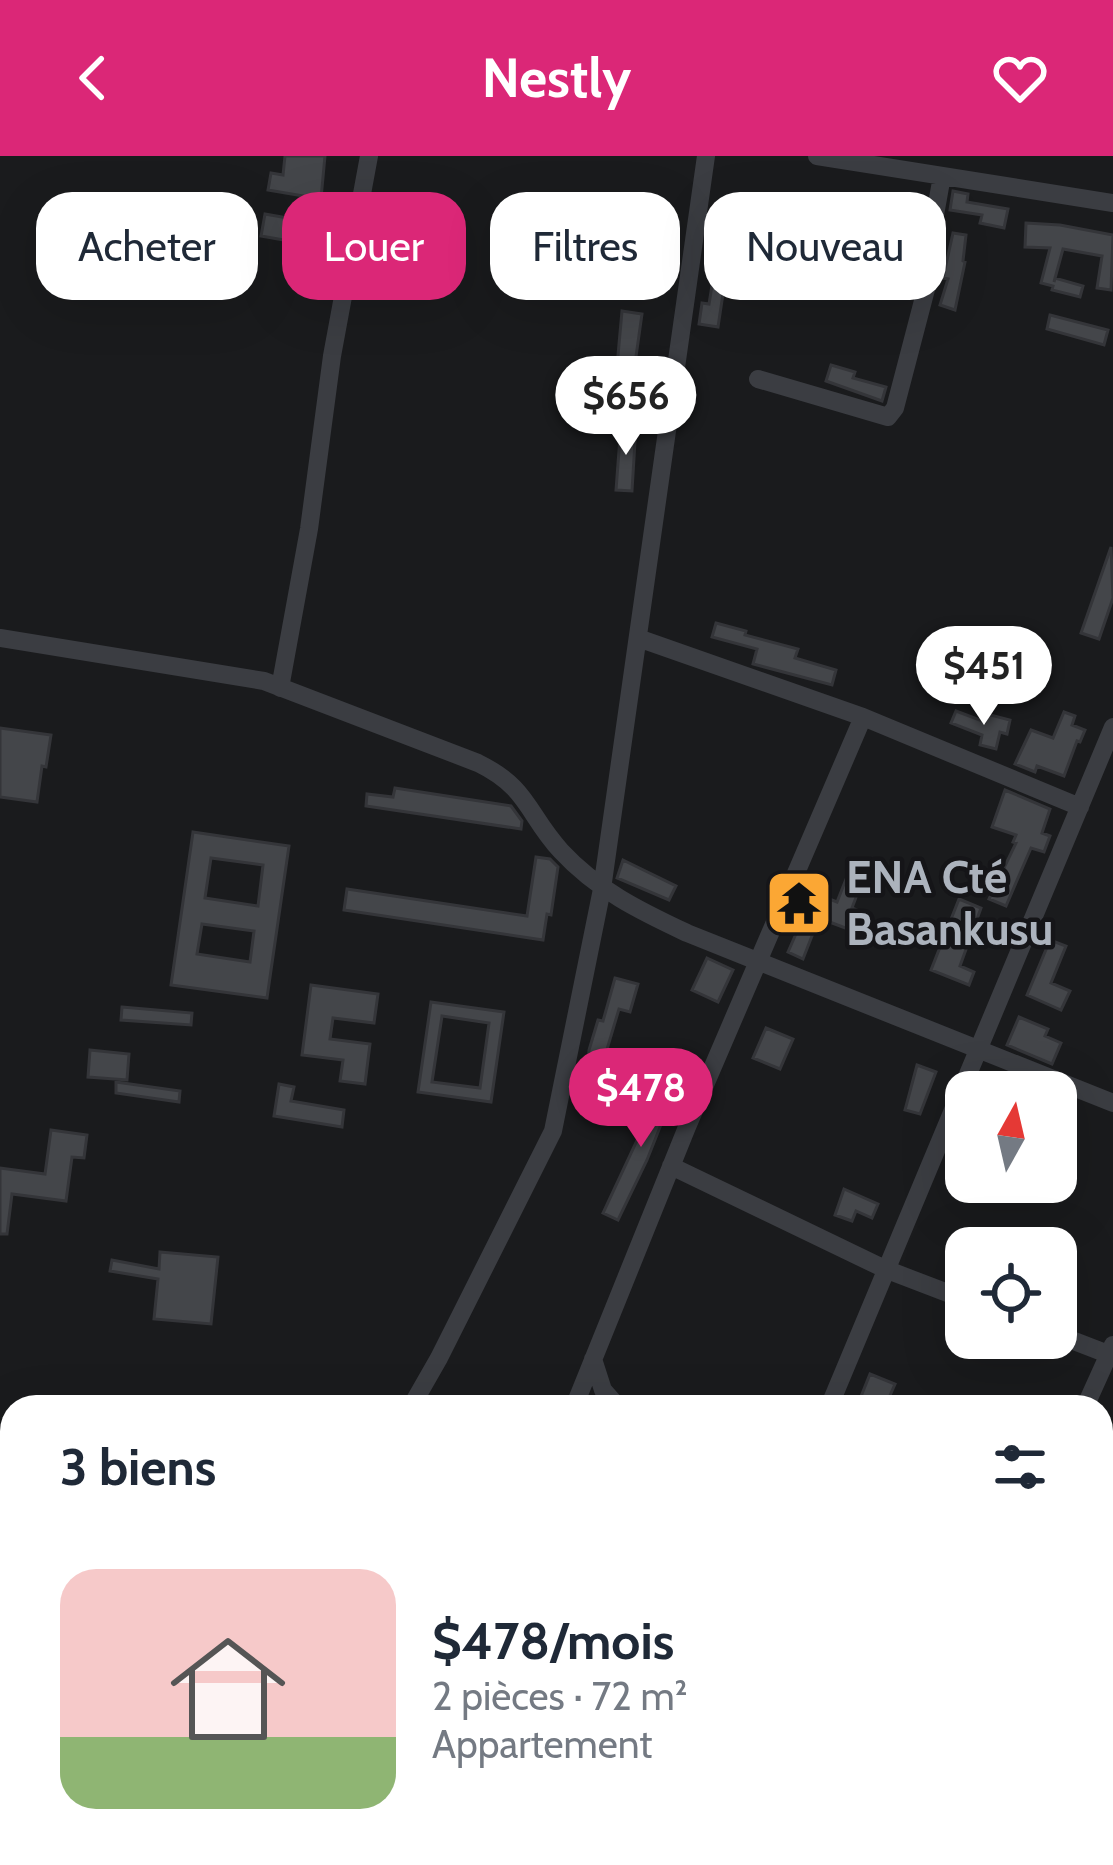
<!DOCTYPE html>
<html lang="fr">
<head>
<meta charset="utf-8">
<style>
	body { margin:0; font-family:Cabin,sans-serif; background:#f6f6f7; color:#1f2937; height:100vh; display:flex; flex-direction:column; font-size:45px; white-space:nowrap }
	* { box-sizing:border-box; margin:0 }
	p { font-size:39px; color:#747a83 }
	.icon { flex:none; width:66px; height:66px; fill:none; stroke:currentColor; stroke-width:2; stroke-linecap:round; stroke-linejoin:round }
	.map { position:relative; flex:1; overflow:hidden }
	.panel { position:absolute; left:0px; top:1239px; width:1113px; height:471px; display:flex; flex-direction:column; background:#fff; border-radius:36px 36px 0 0; box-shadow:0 12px 48px #0002 }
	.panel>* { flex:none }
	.hud { position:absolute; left:36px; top:36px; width:1041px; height:108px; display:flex; gap:24px }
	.needle { width:78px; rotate:8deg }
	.tools { position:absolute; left:945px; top:915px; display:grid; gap:24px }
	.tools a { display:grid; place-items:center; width:132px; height:132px; border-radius:24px; background:#fff; box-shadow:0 12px 48px #0002; font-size:60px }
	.price { position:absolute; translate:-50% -102px; padding:0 27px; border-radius:42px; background:#fff; color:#222; font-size:39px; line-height:78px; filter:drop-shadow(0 3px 6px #0008) }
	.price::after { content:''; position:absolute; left:50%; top:72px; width:36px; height:27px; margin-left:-18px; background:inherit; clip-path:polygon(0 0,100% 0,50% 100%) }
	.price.active { background:#db2777; color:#fff }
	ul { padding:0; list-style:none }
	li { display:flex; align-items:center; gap:36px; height:300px; padding:0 60px }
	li+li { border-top:3px solid #e0e1e3 }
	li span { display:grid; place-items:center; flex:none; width:336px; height:240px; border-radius:36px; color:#555 }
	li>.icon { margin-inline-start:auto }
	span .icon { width:144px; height:144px; fill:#fffc; stroke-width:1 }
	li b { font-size:51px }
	h2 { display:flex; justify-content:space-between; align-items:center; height:144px; padding:0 60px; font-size:51px }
	.chip { padding:0 42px; border-radius:36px; background:#fff; box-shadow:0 12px 48px #0002; font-size:42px; line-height:108px }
	.chip.active { background:#db2777; color:#fff }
	header { display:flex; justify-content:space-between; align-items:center; height:156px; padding:0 60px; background:#db2777; color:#fff; font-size:54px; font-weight:700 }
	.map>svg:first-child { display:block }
</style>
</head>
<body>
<header><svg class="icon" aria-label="back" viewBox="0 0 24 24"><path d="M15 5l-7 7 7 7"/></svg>Nestly<svg class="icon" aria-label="heart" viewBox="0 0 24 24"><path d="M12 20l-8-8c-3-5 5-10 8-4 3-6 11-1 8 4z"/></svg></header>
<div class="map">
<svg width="1113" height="1709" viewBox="0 0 1113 1709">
	<rect width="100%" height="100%" fill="#1a1b1d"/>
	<path fill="#44464a" stroke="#343539" stroke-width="3" fill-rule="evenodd" d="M285,0H325L321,43L268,34L271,17L283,19Z
		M953,35L968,38L967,46L1008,53L1004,72L980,67L982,59L950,54Z
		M784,40L838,47L835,66L814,63V68L781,64Z
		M265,58L316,67L312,89L261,80Z
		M722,67L742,70L731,139L723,138L718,171L699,168L702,147L709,148Z
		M1026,67L1060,69L1113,79L1111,134L1097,132L1102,100L1063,93L1054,126L1055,122L1083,130L1080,141L1052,134L1053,130L1041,127L1050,92L1025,91Z
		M642,68L658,70L656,141L638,140Z
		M953,77L966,79L963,105L965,106L955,154L940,149L948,123L943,122Z
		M622,155L642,158L633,222L616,221Z
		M1050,159L1108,174L1104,189L1047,173Z
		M831,209L855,216L853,222L886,231L882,245L826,225Z
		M621,268L636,269L632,335L616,334Z
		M1111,391L1113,442L1099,483L1081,477Z
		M716,467L746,475L745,479L798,493L795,502L836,514L832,529L753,508L757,493L712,481Z
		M956,555L985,566L987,558L1010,564L1007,578L1000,576L996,593L980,589L982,579L951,567Z
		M1064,556L1075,560L1072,569L1085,574L1080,586L1077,585L1064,620L1037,610L1035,616L1015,608L1031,574L1053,582Z
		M0,572L51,579L46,611L42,610L37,646L0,641Z
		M395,632L511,650L522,665L521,673L366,650L367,638L393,641Z
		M1005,634L1050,653L1042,677L1050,680L1044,696L1031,692L1006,750L989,743L1016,687L1013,686L1016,679L992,671Z
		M193,676L289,690L267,842L171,829ZM211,702L263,709L258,750L205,742ZM202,768L254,775L250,806L197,798Z
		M536,701L550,703L558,711L551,759L547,758L543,784L344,754L347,733L527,760Z
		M623,704L676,730L669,744L617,722Z
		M848,718L863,723L852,752L864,757L856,776L819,762L803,803L788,796L814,737L837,746Z
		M959,743L981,752L960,810L974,816L969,829L931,814Z
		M1050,784L1066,790L1051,827L1070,835L1061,854L1027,839Z
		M707,802L733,814L718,846L692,834Z
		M615,822L638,828L630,856L619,853L605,900L602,931L586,929L589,894L598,864L603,865Z
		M311,829L378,838L374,867L333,862L330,883L370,888L365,928L340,925L343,904L302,899Z
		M431,846L504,856L491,946L418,936ZM442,860L489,867L480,932L432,926Z
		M122,851L192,857L191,869L121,864Z
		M1019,861L1048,873L1045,880L1061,887L1052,908L1007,889Z
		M766,872L793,883L780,913L753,902Z
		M90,894L129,898L127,924L88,921Z
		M917,909L936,916L920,958L905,954Z
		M668,918L679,923L647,1004L618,1064L603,1057Z
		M116,926L180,935L179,946L116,937Z
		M279,928L294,931L291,945L344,954L342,971L274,960Z
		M51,974L87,979L84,1002L72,1001L66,1045L12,1038L7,1078H0V1012L45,1018Z
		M844,1033L878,1048L872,1062L856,1055L852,1065L835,1059Z
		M160,1096L218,1101L211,1168L154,1163L158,1123L110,1115L112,1104L159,1113Z
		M870,1218L895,1228L885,1251H866L858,1248Z"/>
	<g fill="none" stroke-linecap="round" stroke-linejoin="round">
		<path stroke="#3b3d42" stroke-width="18" d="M817,0L1113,47
			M758,223L888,261L895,252L936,95L935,59L942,20
			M0,482L264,525L478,607C529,632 527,658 561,695C597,734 640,755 687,777L1113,947
			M638,482L863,561
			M280,532L309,373L332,200L369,0
			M671,1010L885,1113L966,1144
			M1056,1178L1113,1200
			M593,1203L603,1234L618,1251
			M411,1251L439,1202L553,975L602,733L706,0
			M574,1251L687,971L863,561L1080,651
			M829,1251L1113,571
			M1085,1251L1113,1189
			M1101,1494L1113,1516
			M0,1582L12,1567
			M1016,1698L1037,1709
			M117,1709L123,1698
			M254,1709L258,1698
			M410,1709L414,1698
			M647,1709L651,1698"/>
	</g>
	<defs>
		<symbol id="temple-square" viewBox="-11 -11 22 22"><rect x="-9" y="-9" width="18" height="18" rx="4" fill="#fba734" stroke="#151518"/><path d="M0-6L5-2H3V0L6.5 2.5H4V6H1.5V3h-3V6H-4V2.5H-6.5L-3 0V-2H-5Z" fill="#111"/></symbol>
	</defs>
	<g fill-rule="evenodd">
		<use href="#temple-square" x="761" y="709" width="76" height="76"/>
	</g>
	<g text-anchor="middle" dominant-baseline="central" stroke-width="9" stroke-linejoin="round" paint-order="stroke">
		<g font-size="45" font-weight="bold" fill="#acb3bd" stroke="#151518" text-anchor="start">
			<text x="846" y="721">ENA Cté<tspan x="846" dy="52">Basankusu</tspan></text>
		</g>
	</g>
</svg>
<div class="tools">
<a><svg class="needle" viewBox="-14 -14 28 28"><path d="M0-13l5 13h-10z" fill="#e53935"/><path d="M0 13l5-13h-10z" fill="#747a83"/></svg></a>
<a><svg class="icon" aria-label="locate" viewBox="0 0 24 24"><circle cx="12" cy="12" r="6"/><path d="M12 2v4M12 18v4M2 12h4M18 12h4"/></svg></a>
</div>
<b class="price" style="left:626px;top:302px">$656</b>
<b class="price" style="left:984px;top:572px">$451</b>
<b class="price active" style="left:641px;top:994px">$478</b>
<div class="hud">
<a class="chip">Acheter</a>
<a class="chip active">Louer</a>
<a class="chip">Filtres</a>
<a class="chip">Nouveau</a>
</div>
<section class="panel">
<h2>3 biens<svg class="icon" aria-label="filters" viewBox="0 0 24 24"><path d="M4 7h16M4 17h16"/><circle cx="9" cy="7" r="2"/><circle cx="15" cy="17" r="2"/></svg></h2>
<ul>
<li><span style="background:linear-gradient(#f6c9c9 70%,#8fb573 0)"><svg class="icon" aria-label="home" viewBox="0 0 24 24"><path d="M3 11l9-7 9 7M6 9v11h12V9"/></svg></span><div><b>$478/mois</b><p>2 pièces · 72 m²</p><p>Appartement</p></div></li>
</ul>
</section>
</div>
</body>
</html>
